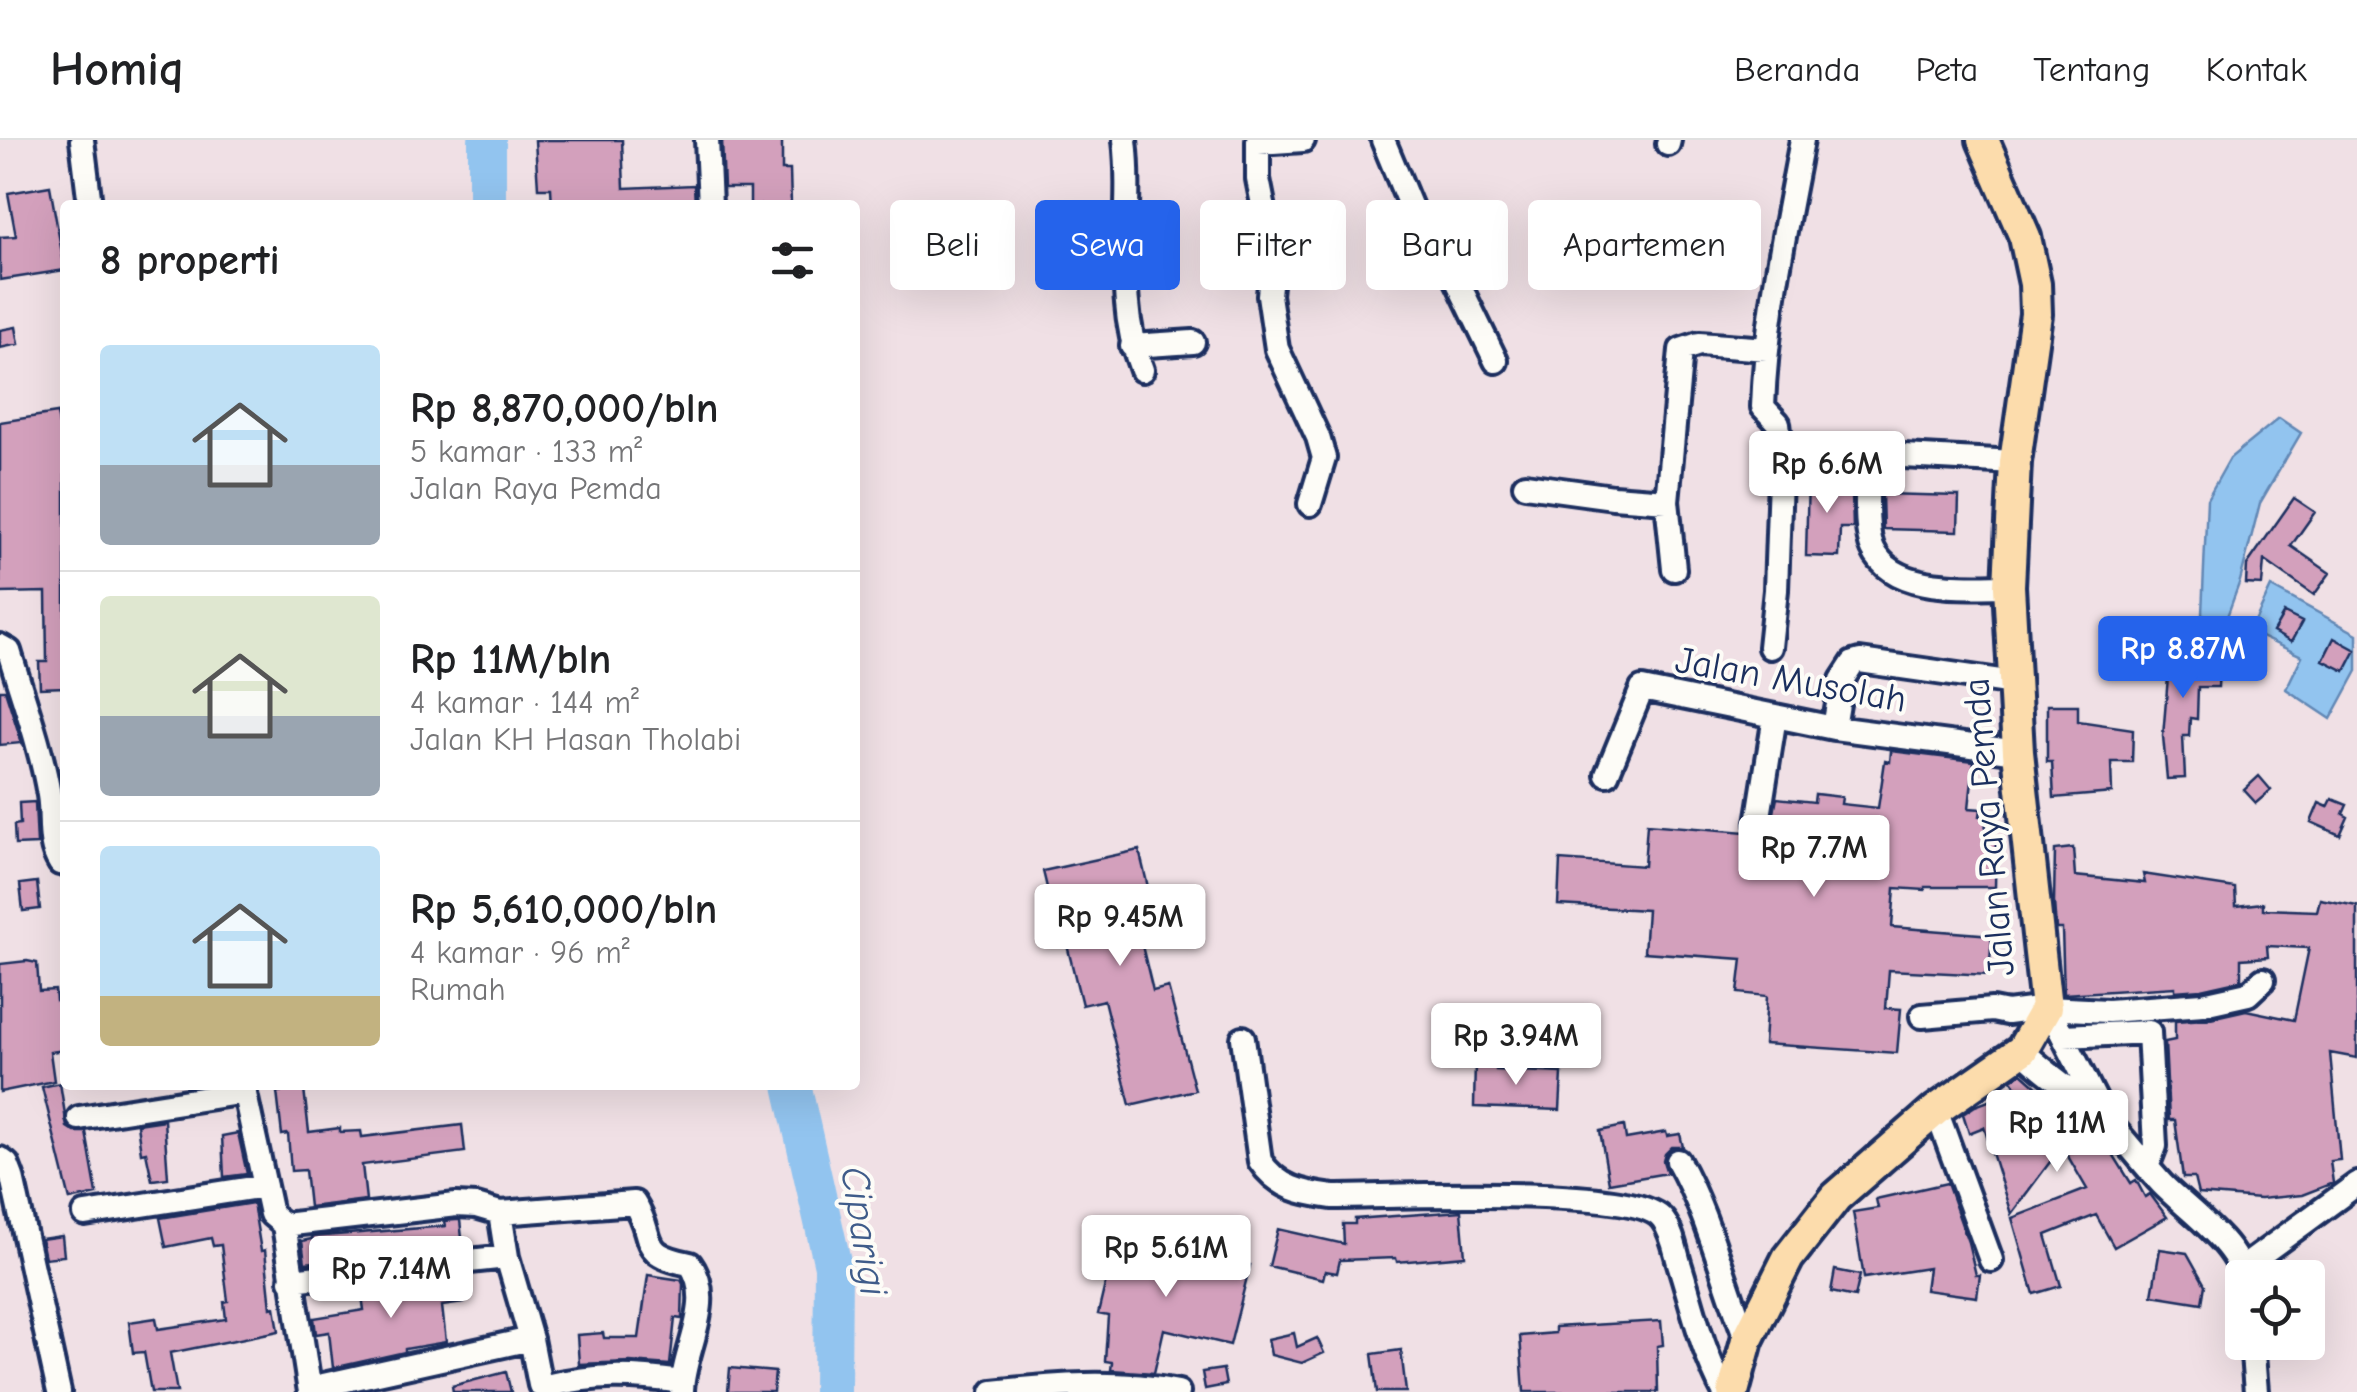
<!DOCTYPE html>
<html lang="id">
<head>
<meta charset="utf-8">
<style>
	body { margin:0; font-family:"Comic Neue",sans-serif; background:#f2f2f2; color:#202124; height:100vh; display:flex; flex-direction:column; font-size:38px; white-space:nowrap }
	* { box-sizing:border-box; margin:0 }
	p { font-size:32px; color:#757577 }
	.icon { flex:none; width:55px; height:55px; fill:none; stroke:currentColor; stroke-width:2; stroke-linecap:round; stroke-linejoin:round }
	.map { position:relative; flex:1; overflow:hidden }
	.details { position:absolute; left:60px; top:60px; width:800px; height:890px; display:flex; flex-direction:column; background:#fff; border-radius:10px; box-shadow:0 10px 40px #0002 }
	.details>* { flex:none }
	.top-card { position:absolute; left:890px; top:60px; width:950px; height:90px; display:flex; gap:20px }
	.fabs { position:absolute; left:2225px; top:1120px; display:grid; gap:20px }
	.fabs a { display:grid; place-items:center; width:100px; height:100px; border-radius:10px; background:#fff; box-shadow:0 10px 40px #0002; font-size:50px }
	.price { position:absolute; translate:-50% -85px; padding:0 22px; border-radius:10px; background:#fff; color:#222; font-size:32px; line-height:65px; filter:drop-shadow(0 2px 5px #0008) }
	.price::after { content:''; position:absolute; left:50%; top:60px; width:30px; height:22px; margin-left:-15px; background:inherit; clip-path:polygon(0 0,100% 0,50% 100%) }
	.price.selected { background:#2563eb; color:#fff }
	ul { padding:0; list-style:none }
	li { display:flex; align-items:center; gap:30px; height:250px; padding:0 40px }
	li+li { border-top:2px solid #e0e0e0 }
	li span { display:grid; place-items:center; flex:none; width:280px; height:200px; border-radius:10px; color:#555 }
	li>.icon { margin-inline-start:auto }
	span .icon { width:120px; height:120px; fill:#fffc; stroke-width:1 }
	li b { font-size:42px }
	h2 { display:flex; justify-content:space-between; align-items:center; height:120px; padding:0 40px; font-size:42px }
	.tag { padding:0 35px; border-radius:10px; background:#fff; box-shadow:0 10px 40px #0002; font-size:35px; line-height:90px }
	.tag.selected { background:#2563eb; color:#fff }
	header { display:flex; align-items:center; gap:60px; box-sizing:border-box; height:140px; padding:0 50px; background:#fff; border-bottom:2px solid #e0e0e0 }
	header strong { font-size:48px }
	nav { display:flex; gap:55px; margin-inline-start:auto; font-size:35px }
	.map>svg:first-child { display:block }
</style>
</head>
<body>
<header>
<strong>Homiq</strong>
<nav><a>Beranda</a><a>Peta</a><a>Tentang</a><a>Kontak</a></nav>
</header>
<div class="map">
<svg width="2357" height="1252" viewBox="0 0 2357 1252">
	<rect width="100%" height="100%" fill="#f0e0e5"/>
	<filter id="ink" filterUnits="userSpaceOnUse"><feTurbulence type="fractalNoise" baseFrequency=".01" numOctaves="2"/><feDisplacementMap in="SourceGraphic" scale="20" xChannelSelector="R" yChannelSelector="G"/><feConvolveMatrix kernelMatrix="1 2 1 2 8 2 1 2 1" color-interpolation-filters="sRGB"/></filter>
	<g filter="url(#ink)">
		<path fill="#92c4ef" stroke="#6288b5" stroke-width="2.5" d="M2279,278L2301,293L2260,363L2240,441L2225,482L2202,474L2207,359L2230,318Z
			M2271,447L2357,494V531L2331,579L2286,549L2302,516L2250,492Z"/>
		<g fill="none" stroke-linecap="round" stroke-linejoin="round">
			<path stroke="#92c4ef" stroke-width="38" d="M487,65V0
				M792,945L833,1126L832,1252"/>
		</g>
		<path fill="#d3a0bc" stroke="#1b2f5e" stroke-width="2.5" d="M535,0H622L624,48L694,45L695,65H552L551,48H538Z
			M722,0H782V30H790L791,65H750V48H724Z
			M50,46L65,130L0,140V97L16,96L8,53Z
			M16,187L19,204L0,208V190Z
			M57,273L65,321V547L40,548L39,522H47L46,452L0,453V282Z
			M1808,338L1842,339V352L1852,353L1853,388H1840L1839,417L1806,416Z
			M1882,354L1959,356L1958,391L1883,389Z
			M2294,358L2315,372L2291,406L2330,433L2314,455L2264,420L2262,445L2246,444L2247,425Z
			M2284,473L2302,482L2291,502L2273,492Z
			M2334,498L2356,510L2345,531L2323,520Z
			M2200,500L2198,525L2219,529L2218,547H2198L2197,579L2190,578L2189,596H2183L2185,638L2167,639L2163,596L2171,502Z
			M0,550H5L22,603L0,605Z
			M2047,565H2078V581L2133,589L2132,622H2111L2112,653L2054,658L2052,622H2047Z
			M1891,611L1974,621L1969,668L1981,669L1980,676L1987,677L1984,696L1996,697L1995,747H1925V750L1895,748L1892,787L1992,795L1989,835L1889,830L1886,868L1901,869L1897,913L1764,904L1767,856L1738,853L1742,819L1644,812L1647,770L1558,765L1560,720L1644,726L1647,684L1746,692L1757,698L1770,692L1777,658L1814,662L1815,654L1842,657L1841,664L1878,668L1885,621L1890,622Z
			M2259,636L2271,650L2256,663L2244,650Z
			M2332,659L2347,665L2343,674L2348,677L2340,695L2311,682L2319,663L2328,667Z
			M35,662L37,704L15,705L14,685L20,684L19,663Z
			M2073,708L2075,736L2145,743L2143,734L2235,748L2236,766L2263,763V769L2317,771L2320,759L2357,766V918L2330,913L2340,1020L2330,1021L2333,1043L2302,1055L2260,1059L2198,1054L2194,1038H2183L2175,980H2169L2165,902L2175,900V881L2206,879L2246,870L2294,880L2309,808L2267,806L2268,817L2241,819V840L2201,849L2175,851V847L2064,854L2062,789H2056L2054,762L2055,710Z
			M1139,710L1157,784L1138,789L1153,851L1168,847L1195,950L1130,965L1104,860L1082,865L1067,805L1061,806L1043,731Z
			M37,742L40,769L23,771L20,744Z
			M27,821L37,823L39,851L55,850L56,861L65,860V910L50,912L54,941L0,952V824Z
			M1475,921H1496V930L1562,933L1560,970L1474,967Z
			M2022,933L2113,1014L2131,1043L2136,1040L2145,1057L2150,1054L2167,1077L2114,1107L2096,1075L2046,1095L2061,1146L2034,1154L2012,1078L2087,1049L2062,1006L2011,1074L1984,987L1969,993L1963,974L1975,966L2018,950L2012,940Z
			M60,943L67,987L75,992H86L97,1054L70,1060L42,947Z
			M304,949L309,992L340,988V992L361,991L362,997L462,985L465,1012L362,1025L366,1060L309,1067L305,1030L291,1031L288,994L282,995L277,952Z
			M164,980L168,1038L152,1040L146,1012L141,1013L137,984Z
			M1624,986L1626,999L1666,992L1667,996L1680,994L1683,1007H1672L1665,1014L1663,1021L1667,1033L1609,1043L1600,991Z
			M238,993L247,1034L224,1037L222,996Z
			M1947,1043L1968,1102L1976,1135H1980L1977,1157L1925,1150L1928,1128L1864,1138L1853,1072L1878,1068L1876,1059Z
			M253,1063L261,1111L265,1110L271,1168L275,1167L279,1191L170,1213L177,1252H151L144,1212L133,1213L129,1182L156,1178L158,1189L226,1179L224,1162L228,1161L221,1105L213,1106L211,1098L166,1107L160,1078Z
			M1461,1071L1465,1116L1397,1122L1396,1118L1340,1120L1337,1133L1325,1131L1323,1139L1269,1126L1278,1089L1344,1104L1343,1084H1355V1079Z
			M456,1080H460L463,1107L305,1123L302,1101L312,1099V1097L445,1086L444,1081Z
			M1117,1094L1250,1125L1230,1205L1164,1189L1154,1233L1111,1230L1112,1222L1105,1221L1108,1176L1098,1174Z
			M62,1096L64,1116L45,1118L41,1099Z
			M2160,1109L2187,1113L2205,1145L2202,1163L2152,1155Z
			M1835,1130L1860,1135L1855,1157L1831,1152Z
			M648,1135L681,1140L683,1144L682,1179L675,1178L670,1225L630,1222L579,1224L577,1195L603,1193L604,1198H639Z
			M460,1137L464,1163L442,1166L446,1202L405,1209V1212L333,1228L329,1192L316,1194L314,1178L364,1170L361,1148Z
			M1661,1181L1663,1205L1657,1206L1658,1252H1524L1520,1196L1555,1193V1187Z
			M1294,1193L1297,1207L1317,1198L1324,1213L1302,1223L1271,1215L1268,1199Z
			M1401,1210L1406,1252H1377L1372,1214Z
			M730,1228L775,1232L773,1252H728Z
			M1223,1229L1226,1245L1205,1249L1202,1232Z
			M506,1232L511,1252H453L452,1246Z"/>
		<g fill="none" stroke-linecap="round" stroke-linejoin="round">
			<defs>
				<path id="minor" d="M82,0L90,65
					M707,0L710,65
					M1125,0C1134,77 1112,156 1142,230
					M1258,0V39L1273,115L1269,155L1277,209L1318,297L1324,318L1310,364
					M1383,0L1412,70L1446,118L1496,221
					M1258,3L1303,0
					M1668,4L1669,0
					M1132,206L1193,202
					M1525,345L1613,357L1667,361
					M1674,429L1667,361L1681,210L1699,204L1767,209
					M2009,446C1969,446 1894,454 1873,409C1864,390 1868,345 1867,323L1885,315L2015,322
					M0,506L9,511C23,558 41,606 49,655C53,679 47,703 60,723L65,724
					M1770,507L1776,450L1781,310L1778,283L1763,267C1766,177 1786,88 1802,0
					M1834,588L1842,540L1853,523L1860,521L2014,543
					M1607,634L1642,549L1834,588L2018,612
					M1758,683L1775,576
					M1922,876L1992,870L2007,873L2046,868L2108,871L2203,864L2248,854L2263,840
					M2059,888L2103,975
					M2064,896L2149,892L2155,1006L2147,1027
					M1243,898L1260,1021C1278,1048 1302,1053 1333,1057C1385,1057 1638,1044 1663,1080C1672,1092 1675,1109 1679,1123C1693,1167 1702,1211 1724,1252
					M2022,910C2048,937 2080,954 2106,980C2126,1000 2143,1024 2162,1044C2185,1068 2238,1104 2243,1138
					M243,945L271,1074L284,1085L310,1252
					M1936,970L1991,1120
					M79,978L245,952
					M0,1019L7,1024L12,1037L59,1252
					M1678,1021C1709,1076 1723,1140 1747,1200
					M85,1074L265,1046
					M284,1085L456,1065L476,1066L500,1073L634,1063C657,1098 635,1114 690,1124C717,1162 682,1211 682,1252
					M2241,1129L2357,1044
					M291,1140L507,1117
					M531,1199L540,1245L546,1246C596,1234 631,1235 682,1242
					M2252,1202L2256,1252
					M310,1248L531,1199L507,1117L500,1073
					M993,1252C1053,1245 1118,1240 1178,1252"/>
				<path id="major" d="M1733,1252L1747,1200L1788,1118L1836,1057L1936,970L2022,910L2046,868L2018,612L2009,446L2015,322L2036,174L2035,144L2025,97L1983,0"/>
			</defs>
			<use href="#minor" stroke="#1b2f5e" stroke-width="30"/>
			<use href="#major" stroke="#1b2f5e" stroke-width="38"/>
			<use href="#minor" stroke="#fdfcf7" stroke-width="22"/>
			<use href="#major" stroke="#fcdcac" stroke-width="30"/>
		</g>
	</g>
	<g text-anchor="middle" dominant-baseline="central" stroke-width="8" stroke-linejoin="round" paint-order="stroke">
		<g font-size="38" fill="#1b2f5e" stroke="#fdfcf7">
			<text transform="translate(1791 540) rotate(10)">Jalan Musolah</text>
			<text transform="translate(1989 687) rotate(-95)">Jalan Raya Pemda</text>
		</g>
		<g font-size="40" font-style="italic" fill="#3f5c8a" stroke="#fdfcf7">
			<text transform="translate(864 1091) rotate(81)">Ciparigi</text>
		</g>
	</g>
</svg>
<div class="fabs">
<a><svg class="icon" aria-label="locate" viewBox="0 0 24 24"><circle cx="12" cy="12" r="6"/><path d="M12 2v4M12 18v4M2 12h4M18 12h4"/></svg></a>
</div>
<b class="price" style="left:1827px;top:376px">Rp 6.6M</b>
<b class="price selected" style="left:2183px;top:561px">Rp 8.87M</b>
<b class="price" style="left:1814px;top:760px">Rp 7.7M</b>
<b class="price" style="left:1120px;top:829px">Rp 9.45M</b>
<b class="price" style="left:1516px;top:948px">Rp 3.94M</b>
<b class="price" style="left:2057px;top:1035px">Rp 11M</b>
<b class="price" style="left:1166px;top:1160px">Rp 5.61M</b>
<b class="price" style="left:391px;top:1181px">Rp 7.14M</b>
<div class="top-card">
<a class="tag">Beli</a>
<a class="tag selected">Sewa</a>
<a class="tag">Filter</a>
<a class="tag">Baru</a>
<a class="tag">Apartemen</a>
</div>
<section class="details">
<h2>8 properti<svg class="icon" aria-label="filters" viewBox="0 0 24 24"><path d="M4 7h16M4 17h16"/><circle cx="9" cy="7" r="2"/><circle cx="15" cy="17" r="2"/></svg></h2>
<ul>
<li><span style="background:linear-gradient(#bfe0f5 60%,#9aa5b1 0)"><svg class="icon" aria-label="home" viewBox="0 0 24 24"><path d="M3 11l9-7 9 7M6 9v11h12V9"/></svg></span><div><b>Rp 8,870,000/bln</b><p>5 kamar · 133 m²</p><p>Jalan Raya Pemda</p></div></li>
<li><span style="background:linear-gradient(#dfe7d0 60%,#9aa5b1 0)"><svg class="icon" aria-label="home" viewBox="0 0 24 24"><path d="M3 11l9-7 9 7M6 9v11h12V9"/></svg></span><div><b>Rp 11M/bln</b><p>4 kamar · 144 m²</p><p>Jalan KH Hasan Tholabi</p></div></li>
<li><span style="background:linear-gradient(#bfe0f5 75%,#c2b280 0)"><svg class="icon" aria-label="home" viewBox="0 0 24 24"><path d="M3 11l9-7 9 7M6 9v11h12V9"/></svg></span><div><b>Rp 5,610,000/bln</b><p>4 kamar · 96 m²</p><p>Rumah</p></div></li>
</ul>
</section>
</div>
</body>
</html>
